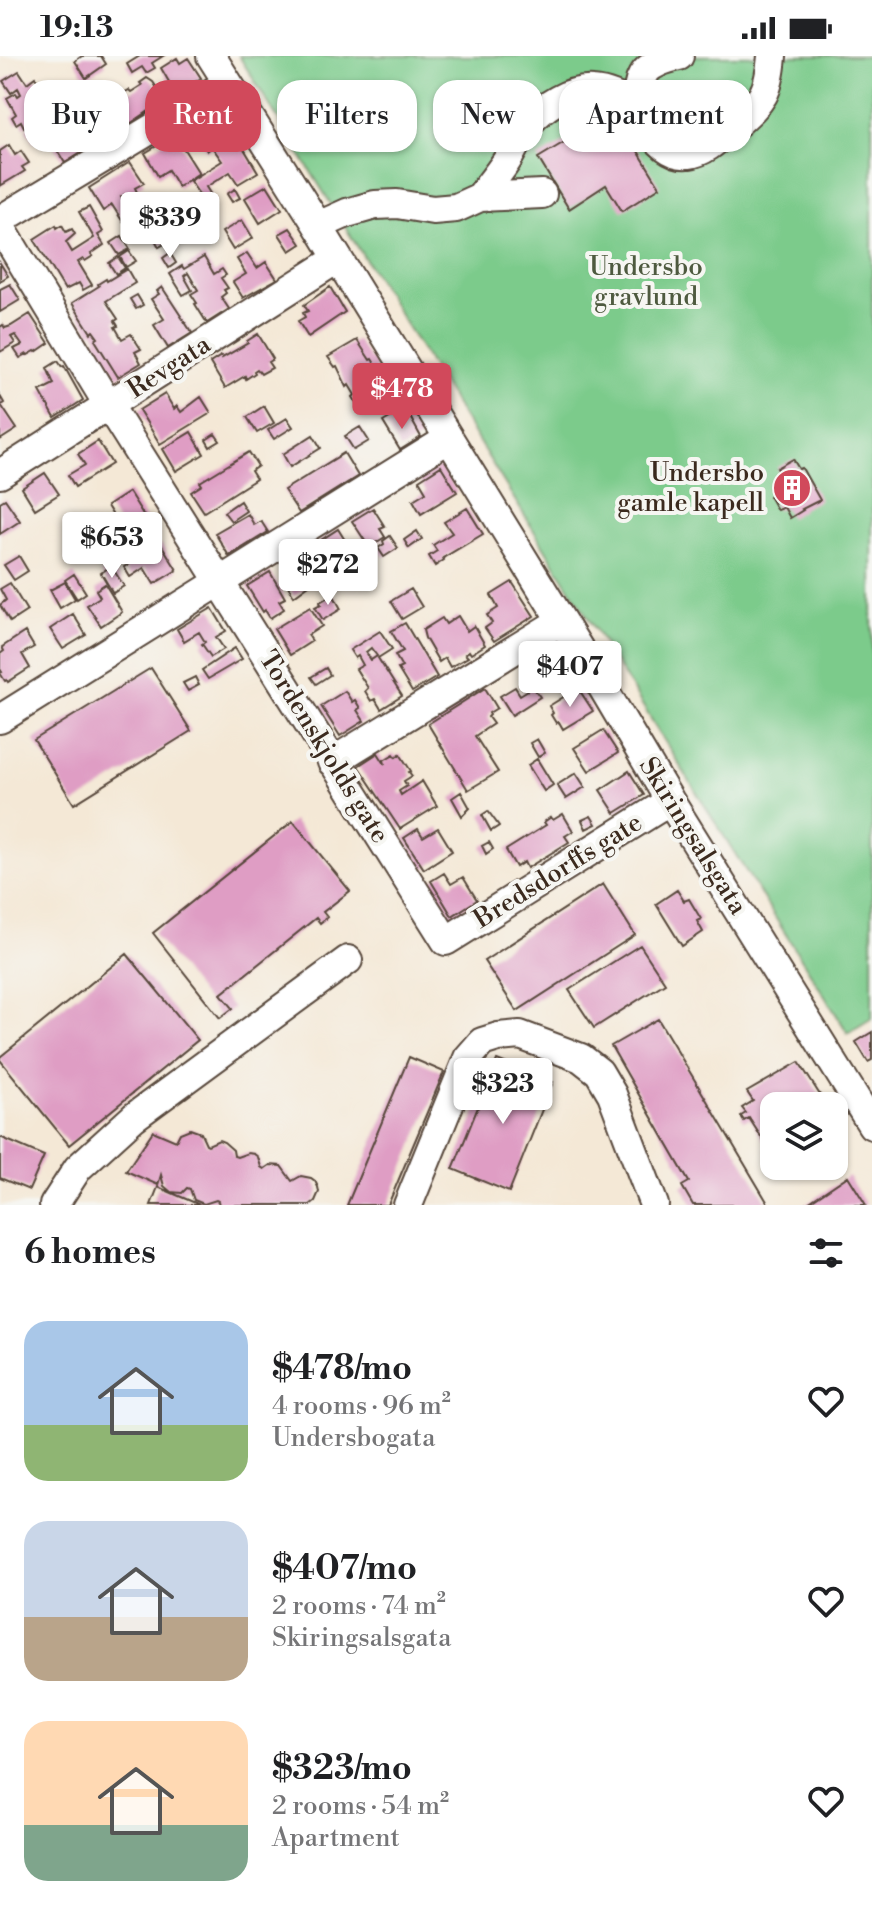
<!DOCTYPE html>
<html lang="en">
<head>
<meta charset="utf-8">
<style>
	body { margin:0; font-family:"Libre Bodoni",serif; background:#f6f6f6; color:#202124; height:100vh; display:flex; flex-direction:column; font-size:30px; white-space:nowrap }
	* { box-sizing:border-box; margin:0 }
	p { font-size:26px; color:#757577 }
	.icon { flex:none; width:44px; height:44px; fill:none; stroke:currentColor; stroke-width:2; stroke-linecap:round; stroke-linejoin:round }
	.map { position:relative; height:1149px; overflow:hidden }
	.side { display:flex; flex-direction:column; background:#fff; flex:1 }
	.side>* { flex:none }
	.hud { position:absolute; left:24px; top:24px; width:824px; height:72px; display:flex; gap:16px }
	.tools { position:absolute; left:760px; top:1036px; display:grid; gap:16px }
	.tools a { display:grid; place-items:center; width:88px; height:88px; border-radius:16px; background:#fff; box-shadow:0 2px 6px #0004; font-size:40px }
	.price { position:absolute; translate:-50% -68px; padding:0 18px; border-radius:8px; background:#fff; color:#222; font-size:26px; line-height:52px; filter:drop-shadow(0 2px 4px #0008) }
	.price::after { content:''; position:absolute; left:50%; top:48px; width:24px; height:18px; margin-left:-12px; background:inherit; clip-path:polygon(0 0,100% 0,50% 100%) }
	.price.current { background:#d1495b; color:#fff }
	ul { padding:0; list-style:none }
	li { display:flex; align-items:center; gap:24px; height:200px; padding:0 24px }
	li span { display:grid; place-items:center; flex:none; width:224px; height:160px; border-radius:24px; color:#555 }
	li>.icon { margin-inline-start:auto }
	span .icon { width:96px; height:96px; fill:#fffc; stroke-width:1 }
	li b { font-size:34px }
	h2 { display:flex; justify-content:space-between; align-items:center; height:96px; padding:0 24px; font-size:34px }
	.tag { padding:0 28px; border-radius:24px; background:#fff; box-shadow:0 2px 6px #0004; font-size:28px; line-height:72px }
	.tag.current { background:#d1495b; color:#fff }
	.status { display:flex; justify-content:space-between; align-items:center; height:56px; padding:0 40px; background:#fff; direction:ltr }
	.status svg { height:22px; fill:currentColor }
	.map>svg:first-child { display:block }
</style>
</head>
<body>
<div class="status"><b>19:13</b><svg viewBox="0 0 49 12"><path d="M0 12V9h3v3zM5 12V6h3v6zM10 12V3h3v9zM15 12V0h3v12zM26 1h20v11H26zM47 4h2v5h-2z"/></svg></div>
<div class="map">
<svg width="872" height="1149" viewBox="0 0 872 1149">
	<rect width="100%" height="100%" fill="#f6f6f2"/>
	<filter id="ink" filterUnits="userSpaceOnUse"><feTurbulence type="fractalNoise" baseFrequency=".0125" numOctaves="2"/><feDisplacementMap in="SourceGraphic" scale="16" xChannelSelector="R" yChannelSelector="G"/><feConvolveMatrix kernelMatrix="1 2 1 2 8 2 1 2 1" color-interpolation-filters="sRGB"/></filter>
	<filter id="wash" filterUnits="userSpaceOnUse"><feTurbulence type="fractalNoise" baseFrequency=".006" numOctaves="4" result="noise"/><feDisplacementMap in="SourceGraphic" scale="32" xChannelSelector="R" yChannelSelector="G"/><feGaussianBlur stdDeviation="1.8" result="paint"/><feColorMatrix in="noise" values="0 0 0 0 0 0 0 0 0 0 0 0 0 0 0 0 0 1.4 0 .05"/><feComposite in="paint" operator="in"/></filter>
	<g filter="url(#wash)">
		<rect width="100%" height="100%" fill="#f4e8d6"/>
		<path fill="#7ccb8b" stroke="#5c7a54" stroke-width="2" d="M239,0H872V962L848,977L700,742Z"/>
		<g id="blocks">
			<path fill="#df9dc4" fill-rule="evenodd" d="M82,0H101L106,8L86,22L75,5Z
				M140,0H163L152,7L155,12L146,17L142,11L132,17L127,8Z
				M177,2L180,7L188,2L201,22L176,38L161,12Z
				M19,15L27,27L35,21L49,43L45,45L59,66L45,75L38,63L24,71L21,65L16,68L12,61L16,58L7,42L16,37L18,40L21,38L18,32L11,37L3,25Z
				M147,22L153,26L165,44L115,78L107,66L106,67L98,52L129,34L131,36L142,29L140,27Z
				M212,56L223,58L258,116L238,128L230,116L206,131L211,139L203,144L190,125L222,105L212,91L207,95L199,82L205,79L197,65Z
				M614,56L660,131L622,155L606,129L569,153L538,102Z
				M36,66L44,79L34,86L26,73Z
				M83,66L97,87L65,107L50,83L66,73L68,76Z
				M175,79L199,117L178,131L168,114L158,120L145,97Z
				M9,89L15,99L21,95L29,107L22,111L25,115L0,130V95Z
				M130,106L144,127L135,132L137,136L135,137L136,139L127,144L124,139L121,141L133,159L123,166L112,149L103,155L89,132Z
				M267,129L282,153L260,167L245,142Z
				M235,133L240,142L232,146L227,138Z
				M89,151L103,176L98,179L104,189L91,198L93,200L85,205L83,203L78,206L92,229L83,234L79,227L65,234L34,183L56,169L57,172L62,169L66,176L72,173L75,178L66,186L72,196L94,182L79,156Z
				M171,162L182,179L173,184L163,167Z
				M242,164L253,182L233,194L222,176Z
				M290,172L301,188L290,195L279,178Z
				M166,173L171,184L159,191L153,180Z
				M122,180L130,193L119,199L111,187Z
				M129,195L136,205L126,211L120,201Z
				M170,197L176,207L169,212L163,202Z
				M247,197L257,212L266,206L277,223L243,242L233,226L246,218L237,203Z
				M118,201L125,212L116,218L109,207Z
				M204,201L214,218L222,213L226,219L221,222L228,232L224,234L226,237L221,241L229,253L207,267L195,248L197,247L191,238L198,234L188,217L184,220L192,234L183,239L170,218L182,210L184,213Z
				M0,207L8,220L0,225Z
				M127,213L135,227L106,245L118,263L115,265L118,270L115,271L122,283L131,278L141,293L135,296L141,307L118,321L95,284L98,282L93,275L91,277L72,247L99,230L98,228L106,223L107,225Z
				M10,228L20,244L0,256V233Z
				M162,231L192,277L168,292L154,269L164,263L151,243L159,238L157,235Z
				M330,231L345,256L308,281L298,265L305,261L303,257L308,255L304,249Z
				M137,239L143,249L136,253L130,243Z
				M30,258L49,287L36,296L35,295L28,299L27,298L20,302L14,293L22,289L15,279L11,281L15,287L0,296V271L3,269L5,272L11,270Z
				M258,278L273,303L268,306L272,312L261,318L257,313L254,315L255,317L246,323L245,320L225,332L210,307L221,300L222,302L248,287L247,285Z
				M357,284L370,304L372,303L377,311L375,312L388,333L359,351L353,341L355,339L349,329L347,331L337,310L335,311L328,301Z
				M58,305L62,311L64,310L83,344L55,362L40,335L54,328L47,312Z
				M165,338L174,353L177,350L181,356L201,341L211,357L160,388L139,354Z
				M0,340L4,347L1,349L17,373L0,384Z
				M264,350L274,367L257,377L247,361Z
				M395,359L400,367L410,361L421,381L400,394L383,366Z
				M287,362L293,371L274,383L268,374Z
				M360,371L369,385L354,394L345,380Z
				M191,376L204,398L176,415L163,393Z
				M215,378L220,385L210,391L206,384Z
				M313,379L321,392L290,411L283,398Z
				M98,385L112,408L75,431L68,419L85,409L78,398Z
				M249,396L258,410L251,415L256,423L204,456L191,436L202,429L200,426Z
				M344,397L358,420L299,457L284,434Z
				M793,403L799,413L802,412L820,444L802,453L803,454L790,462L784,451L777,454L769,440L773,437L770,432L784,423L777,412Z
				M441,410L457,436L421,458L413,444L426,436L419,424Z
				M45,417L59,438L35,453L22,432Z
				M129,436L149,468L127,482L107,450Z
				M5,443L20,465L0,478V446Z
				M240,445L246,455L231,465L224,456Z
				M373,452L385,471L380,473L385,481L369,491L352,465Z
				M467,452L483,478L443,502L444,504L435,510L429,500L437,495L433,489L452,477L444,466Z
				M248,458L254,469L261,465L268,476L229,500L215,477Z
				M338,473L358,505L362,502L370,515L354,526L347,514L344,516L337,503L330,507L318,486Z
				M417,475L422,483L409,492L404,484Z
				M390,480L398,492L384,501L378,492L384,488L383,485Z
				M161,488L177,514L154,528L144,512L130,521L124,511Z
				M19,500L28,515L14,524L4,509Z
				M111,510L124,530L113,537L101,517Z
				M304,512L313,526L294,540L284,523Z
				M270,516L285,542L279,545L284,553L270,562L265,554L263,556L247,530Z
				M74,518L86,537L77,543L65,524Z
				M65,526L75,543L60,552L50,534Z
				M512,526L534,560L494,585L485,572L492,567L487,559L498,552L491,539Z
				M10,527L27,555L10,566L0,549L6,544L0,533Z
				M105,528L122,556L101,570L87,549L100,541L96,534Z
				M411,533L422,551L402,563L391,545Z
				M330,540L331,542L334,540L341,553L323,564L315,551L321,548L320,546Z
				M310,551L322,570L308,579L312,585L290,599L274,573Z
				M212,552L226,575L216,581L224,593L211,601L202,588L205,586L199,576L184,585L177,573Z
				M73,558L86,579L63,593L50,573Z
				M458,560L467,575L474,570L485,589L471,598L469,595L465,598L468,601L450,611L445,602L439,606L425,582L423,574L442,562L446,568Z
				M405,567L437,621L412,636L398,613L402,611L395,599L403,595L391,575Z
				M380,575L392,593L378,602L402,640L381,653L375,643L371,645L365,635L368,632L356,613L363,609L358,600L355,602L350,594ZM371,592L377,600L371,604L366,596Z
				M25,576L34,591L22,598L30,612L8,626L7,624L5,625L0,617L2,616L0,613V598L4,595L2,591Z
				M552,590L566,613L537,631L532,624L529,626L524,617L527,616L522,609Z
				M235,592L242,603L208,623L202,614Z
				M151,612L191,675L74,748L34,684Z
				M326,612L330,619L316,628L311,621Z
				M195,621L199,629L188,635L183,627Z
				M515,631L520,639L533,631L540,641L512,659L500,640Z
				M485,632L497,652L489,657L490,659L488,661L493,668L475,680L498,716L468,734L428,668Z
				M578,632L593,655L563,673L559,666L556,667L551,659L553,657L549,650Z
				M345,635L352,646L355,644L360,652L357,654L364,665L340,680L321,650Z
				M603,674L618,697L589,715L574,692Z
				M537,683L545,697L538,701L530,687Z
				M378,697L385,708L384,704L394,698L396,701L400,698L411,715L409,716L412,720L404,725L407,730L399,735L401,739L422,725L437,750L400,773L358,710Z
				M537,703L553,729L544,735L528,709Z
				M629,715L644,739L615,757L600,734Z
				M576,717L585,731L566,743L557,729Z
				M461,736L470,752L462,760L452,742Z
				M488,755L499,770L491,775L482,759Z
				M563,758L573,775L565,780L569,786L527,812L524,806L516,811L506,794L546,769L544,766L551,761L553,764Z
				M591,760L596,768L586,773L582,764Z
				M293,765L350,835L323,856L327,861L320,867L316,862L221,938L233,952L220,962L153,877Z
				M438,772L452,795L424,813L404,782L418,773L423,781Z
				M489,786L493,793L486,798L482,790Z
				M444,817L451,828L463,821L477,844L452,860L431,825Z
				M603,828L635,879L517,955L484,905Z
				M677,834L684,845L689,843L701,863L697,865L703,876L682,890L656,848Z
				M640,889L665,927L594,972L569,934Z
				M127,898L198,984L69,1089L0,1004V1001Z
				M658,963L700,1033L769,1149H693L682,1130L689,1126L611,990Z
				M872,976V1004L868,1006L856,986Z
				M409,1001L444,1016L388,1149H347Z
				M497,1004L553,1026L509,1136L453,1113Z
				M799,1006L827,1050H774V1101L749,1062L744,1065L741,1060L746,1057L742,1052L753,1045L747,1036Z
				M190,1073L201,1077L206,1088L208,1089L219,1084L224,1086L233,1094L234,1100L237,1101L248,1097L254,1098L258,1101L261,1111L264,1113L270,1109L281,1110L292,1125L301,1120L311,1122L315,1125L318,1131L319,1136L315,1145L310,1149H219L218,1145L216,1144L204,1148L194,1144L190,1133L187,1132L182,1137L171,1136L164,1130L161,1119L158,1129L126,1115L153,1075L176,1085L180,1077Z
				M0,1081L44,1100L29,1134L0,1122Z
				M848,1120L866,1149H805Z
				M158,1131L200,1149H151Z"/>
		</g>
	</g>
	<g filter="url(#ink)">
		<use href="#blocks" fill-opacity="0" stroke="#57463a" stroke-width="2"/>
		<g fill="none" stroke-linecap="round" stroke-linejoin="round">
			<defs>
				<path id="minor" d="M211,0L318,170L603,632L670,745L872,1069
					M679,0C667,3 654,6 645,16C624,40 656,103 689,98C707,96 723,78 736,68C763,44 769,37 772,0
					M480,141C489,129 498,118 506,106C514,94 519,79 528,68C543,50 570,33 593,35C610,36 626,46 640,53
					M0,164L228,27
					M0,170L109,350L446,885L670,745
					M318,170L347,157L375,149L397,148L433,154L456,152L480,141L542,138
					M0,418L337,203
					M0,663L448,383
					M332,706L561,565
					M54,1149L78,1112L134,1061L348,904
					M408,1149L468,1002L482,986L498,981L520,979L581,1002L599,1016L612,1038L654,1149"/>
			</defs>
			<use href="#minor" stroke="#57463a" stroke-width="32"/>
			<use href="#minor" stroke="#fff" stroke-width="28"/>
		</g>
	</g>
	<defs>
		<symbol id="building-disc" viewBox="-11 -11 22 22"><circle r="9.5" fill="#d1495b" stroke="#f6f6f2"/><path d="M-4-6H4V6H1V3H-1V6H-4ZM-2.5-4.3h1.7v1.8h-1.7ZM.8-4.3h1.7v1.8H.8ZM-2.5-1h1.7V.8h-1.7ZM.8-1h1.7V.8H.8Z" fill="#fff"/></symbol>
	</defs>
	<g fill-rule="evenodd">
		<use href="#building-disc" x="770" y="410" width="44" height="44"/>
	</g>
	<g text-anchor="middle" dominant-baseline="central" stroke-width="8" stroke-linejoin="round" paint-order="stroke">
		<g font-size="26" fill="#4e5a3f" stroke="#f6f6f2">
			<text x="646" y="211">Undersbo<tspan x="646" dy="30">gravlund</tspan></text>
		</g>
		<g font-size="26" fill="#3b2a1e" stroke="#f6f6f2">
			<text transform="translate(169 311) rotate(-33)">Revgata</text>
			<text transform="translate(324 691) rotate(58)">Tordenskjolds gate</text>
			<text transform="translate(693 780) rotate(58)">Skiringsalsgata</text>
			<text transform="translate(558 815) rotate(-32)">Bredsdorffs gate</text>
		</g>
		<g font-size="26" fill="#3b2a1e" stroke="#f6f6f2" text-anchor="end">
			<text x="764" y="417">Undersbo<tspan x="764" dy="30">gamle kapell</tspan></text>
		</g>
	</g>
</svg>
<div class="tools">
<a><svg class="icon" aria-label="layers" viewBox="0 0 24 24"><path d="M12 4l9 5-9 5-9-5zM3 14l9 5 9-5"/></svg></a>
</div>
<b class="price" style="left:170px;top:204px">$339</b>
<b class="price current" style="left:402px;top:375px">$478</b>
<b class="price" style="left:112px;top:524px">$653</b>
<b class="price" style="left:328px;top:551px">$272</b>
<b class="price" style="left:570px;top:653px">$407</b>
<b class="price" style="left:503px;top:1070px">$323</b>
<div class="hud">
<a class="tag">Buy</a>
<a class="tag current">Rent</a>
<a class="tag">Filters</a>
<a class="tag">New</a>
<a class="tag">Apartment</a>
</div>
</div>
<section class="side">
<h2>6 homes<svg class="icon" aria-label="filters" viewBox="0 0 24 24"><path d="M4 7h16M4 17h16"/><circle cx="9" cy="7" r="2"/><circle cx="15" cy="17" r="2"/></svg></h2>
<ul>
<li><span style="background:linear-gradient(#a9c7e8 65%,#8fb573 0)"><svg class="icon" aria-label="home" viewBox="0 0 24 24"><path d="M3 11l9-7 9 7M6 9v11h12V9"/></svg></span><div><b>$478/mo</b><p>4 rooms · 96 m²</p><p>Undersbogata</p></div><svg class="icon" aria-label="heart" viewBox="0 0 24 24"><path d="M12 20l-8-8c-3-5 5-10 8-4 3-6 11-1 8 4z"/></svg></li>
<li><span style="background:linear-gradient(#c9d6e8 60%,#b9a48a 0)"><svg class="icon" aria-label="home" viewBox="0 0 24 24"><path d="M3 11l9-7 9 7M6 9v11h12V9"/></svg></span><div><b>$407/mo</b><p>2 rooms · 74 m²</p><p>Skiringsalsgata</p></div><svg class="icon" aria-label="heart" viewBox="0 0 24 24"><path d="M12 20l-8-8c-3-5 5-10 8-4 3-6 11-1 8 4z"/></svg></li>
<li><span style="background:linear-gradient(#ffd9b3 65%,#7fa58c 0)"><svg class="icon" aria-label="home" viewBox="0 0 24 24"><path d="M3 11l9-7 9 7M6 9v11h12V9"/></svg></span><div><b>$323/mo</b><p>2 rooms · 54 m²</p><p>Apartment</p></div><svg class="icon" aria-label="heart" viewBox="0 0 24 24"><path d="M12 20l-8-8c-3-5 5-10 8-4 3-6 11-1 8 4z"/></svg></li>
</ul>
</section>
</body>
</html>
